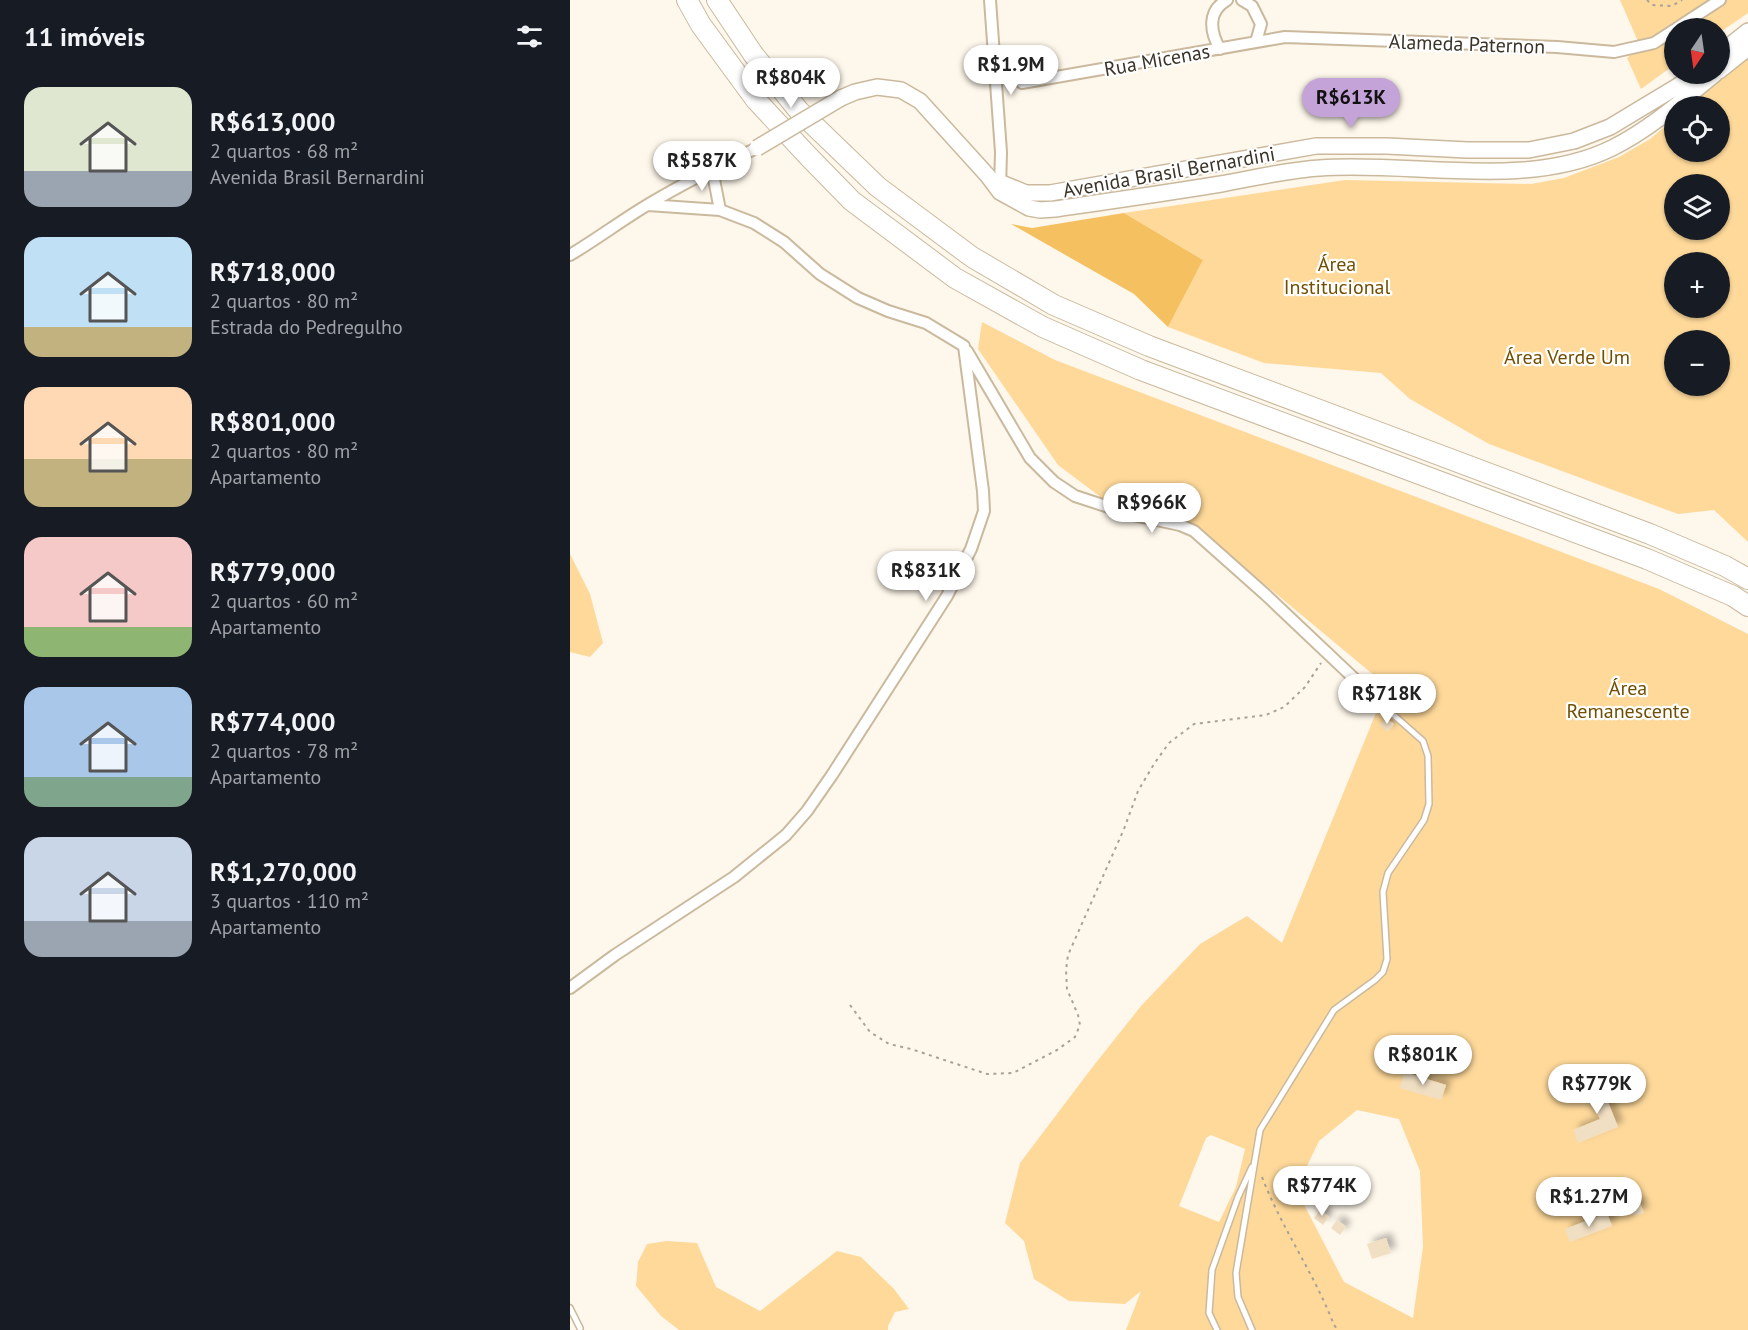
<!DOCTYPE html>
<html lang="pt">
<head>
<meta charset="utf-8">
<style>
	body { margin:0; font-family:"PT Sans",sans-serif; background:#20242c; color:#f1f3f6; height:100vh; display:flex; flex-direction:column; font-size:22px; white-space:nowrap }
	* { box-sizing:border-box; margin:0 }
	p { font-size:20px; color:#9ea1a6 }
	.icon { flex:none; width:33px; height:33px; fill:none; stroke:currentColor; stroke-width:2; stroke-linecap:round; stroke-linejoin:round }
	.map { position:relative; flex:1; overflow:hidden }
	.drawer { display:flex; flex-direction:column; background:#171b24; width:570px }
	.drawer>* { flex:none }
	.needle { width:39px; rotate:193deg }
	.fabs { position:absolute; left:1094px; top:18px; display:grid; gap:12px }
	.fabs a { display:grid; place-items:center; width:66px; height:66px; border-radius:50%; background:#171b24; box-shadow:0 2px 4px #0004; font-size:30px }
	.price { position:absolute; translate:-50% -51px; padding:0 14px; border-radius:21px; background:#fff; color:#222; font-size:20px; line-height:39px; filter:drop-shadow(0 2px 3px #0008) }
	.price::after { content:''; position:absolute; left:50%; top:36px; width:18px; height:14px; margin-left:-9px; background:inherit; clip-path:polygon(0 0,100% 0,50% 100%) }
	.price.active { background:#c4a3d8; color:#111 }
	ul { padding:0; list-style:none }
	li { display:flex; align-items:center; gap:18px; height:150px; padding:0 24px }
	li span { display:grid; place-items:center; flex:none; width:168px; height:120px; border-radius:18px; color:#555 }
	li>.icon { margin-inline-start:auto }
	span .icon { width:72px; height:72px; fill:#fffc; stroke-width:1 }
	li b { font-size:26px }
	h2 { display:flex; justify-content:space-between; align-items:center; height:72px; padding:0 24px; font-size:26px }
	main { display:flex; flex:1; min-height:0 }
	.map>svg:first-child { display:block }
</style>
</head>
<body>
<main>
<section class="drawer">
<h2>11 imóveis<svg class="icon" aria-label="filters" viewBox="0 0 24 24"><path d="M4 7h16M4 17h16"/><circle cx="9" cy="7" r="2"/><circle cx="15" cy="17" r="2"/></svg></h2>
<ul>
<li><span style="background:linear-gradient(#dfe7d0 70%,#9aa5b1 0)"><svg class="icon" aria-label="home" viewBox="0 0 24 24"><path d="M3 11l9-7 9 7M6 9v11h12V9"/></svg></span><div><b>R$613,000</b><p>2 quartos · 68 m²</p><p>Avenida Brasil Bernardini</p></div></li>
<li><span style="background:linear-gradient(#bfe0f5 75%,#c2b280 0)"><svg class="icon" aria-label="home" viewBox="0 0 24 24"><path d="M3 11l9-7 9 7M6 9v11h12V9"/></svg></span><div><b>R$718,000</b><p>2 quartos · 80 m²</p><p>Estrada do Pedregulho</p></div></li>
<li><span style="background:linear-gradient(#ffd9b3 60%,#c2b280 0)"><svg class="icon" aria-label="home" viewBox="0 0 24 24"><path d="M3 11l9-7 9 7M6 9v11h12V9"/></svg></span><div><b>R$801,000</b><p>2 quartos · 80 m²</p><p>Apartamento</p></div></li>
<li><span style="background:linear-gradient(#f6c9c9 75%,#8fb573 0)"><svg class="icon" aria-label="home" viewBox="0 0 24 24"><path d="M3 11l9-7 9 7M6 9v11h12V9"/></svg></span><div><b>R$779,000</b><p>2 quartos · 60 m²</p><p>Apartamento</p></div></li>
<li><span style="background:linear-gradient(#a9c7e8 75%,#7fa58c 0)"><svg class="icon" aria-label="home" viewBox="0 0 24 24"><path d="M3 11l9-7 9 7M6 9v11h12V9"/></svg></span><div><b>R$774,000</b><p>2 quartos · 78 m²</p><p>Apartamento</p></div></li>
<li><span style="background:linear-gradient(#c9d6e8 70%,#9aa5b1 0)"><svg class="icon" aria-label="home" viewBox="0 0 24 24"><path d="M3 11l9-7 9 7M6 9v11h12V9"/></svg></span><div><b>R$1,270,000</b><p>3 quartos · 110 m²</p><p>Apartamento</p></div></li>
</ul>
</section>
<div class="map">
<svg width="1178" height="1330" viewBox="0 0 1178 1330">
	<defs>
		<filter id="shadow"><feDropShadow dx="5.5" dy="-5.5" stdDeviation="3" flood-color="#0004"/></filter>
	</defs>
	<rect width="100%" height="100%" fill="#fef7eb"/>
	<path fill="#fed99a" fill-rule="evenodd" d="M1050,0H1178V13L1149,33V28H1104V65L1071,89L1057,58L1070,46Z
		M1178,56V542L1144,510L1108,514L919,444L840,399L811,373L694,363L598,327L633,260L554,213L775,180L961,184L994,178L1049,157L1080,139L1104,119V152H1149V106H1118ZM1104,184H1149V230H1104ZM1104,262H1149V308H1104ZM1104,340H1149V386H1104Z
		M412,322L485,360L1089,589L1178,634V1330H556L571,1291L555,1304L499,1301L464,1279L454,1241L435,1223L450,1163L521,1069L571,1006L630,944L677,916L712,943L817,686L610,514L532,498L488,465L408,349ZM787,1110L829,1119L850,1171L853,1247L843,1318L774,1282L726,1189L749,1141ZM641,1135L675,1149L666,1187L649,1222L609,1206L636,1138Z
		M0,554L20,594L33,643L20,657L0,652Z
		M97,1241L127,1243L146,1287L190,1311L267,1251L291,1257L324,1289L339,1309L325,1312L318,1326V1330H109L91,1316L66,1286L68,1262L77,1244Z"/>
	<path fill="#f5c060" d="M554,213L633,260L598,327L564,294L441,224L462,228Z"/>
	<path fill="#f1dfc3" filter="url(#shadow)" d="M816,718L824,724L818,732L810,725Z
		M834,1072L876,1085L871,1100L830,1088Z
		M1029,1080L1048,1127L1008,1143L1003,1130L1030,1119L1016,1085Z
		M1069,1201L1074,1213L1064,1216L1060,1204Z
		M750,1210L759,1217L753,1225L744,1218Z
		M1037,1213L1042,1226L1000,1242L995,1229Z
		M767,1220L776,1227L770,1235L761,1228Z
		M816,1238L821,1253L802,1259L797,1244Z"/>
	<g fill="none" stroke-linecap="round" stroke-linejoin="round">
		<defs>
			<path id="lane" d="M0,1308L10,1328
				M647,1330L639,1313L642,1270L668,1197L682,1167
				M682,1330L668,1297L666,1273L690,1130L764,1010L805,980L813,972L817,959L813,892L818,873L854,820L859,804L858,756L853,741L809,702"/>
			<path id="street" d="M420,0L431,152L430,189
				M672,0L682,6L691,24L686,42
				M1107,28L1150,0
				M650,49C640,32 637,11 657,0
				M452,83L715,37L987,47L1044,52L1084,43L1104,30
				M142,169L150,210
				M0,255C27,239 52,220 79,204C114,183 150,165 187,148
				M397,351L460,458L484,482L505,496L563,515L610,525L624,531L696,595L809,702
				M0,988L45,955L164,877L216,835L237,811L262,775L377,596L401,549L414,511L413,491L394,346L356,323L318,311L288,298L250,274L214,242L184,223L150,210L78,205"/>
			<path id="secondary" d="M1149,54L1178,31
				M1149,71L1178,48
				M271,98L285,92L307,87L331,90L350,101L418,176L430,192L459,208L470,210L485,209C540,201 596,193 651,184C684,178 717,170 750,168C843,161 957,190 1042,148C1080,129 1113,100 1145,74
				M429,182L456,193H480L746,146H817L897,150H959L1004,141L1040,127L1108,86L1124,74"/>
			<path id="highway" d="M117,0L131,25L186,100L239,157L282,201L385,278L473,327L571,370L1077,559L1163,596L1178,606
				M147,0L183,54L229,111L308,187L402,257L484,305L579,346L1080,534L1155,566L1178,579"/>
		</defs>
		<use href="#lane" stroke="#cab99d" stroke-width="8"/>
		<use href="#street" stroke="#cab99d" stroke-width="14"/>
		<use href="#secondary" stroke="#cab99d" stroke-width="18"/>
		<use href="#highway" stroke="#cab99d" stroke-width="22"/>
		<path stroke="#a8a195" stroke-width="2" stroke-dasharray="3 4.5" stroke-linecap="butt" d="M1077,0L1082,5L1102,6L1112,0
			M280,1005L300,1032L319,1044L341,1049L417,1074L443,1073L487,1050L505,1037L510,1025L508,1015L497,989L496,970L498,955L554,829L568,791L584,764L599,743L624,724L696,715L714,707L735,687L751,663
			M692,1177C712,1229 744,1273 764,1325L768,1330"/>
		<use href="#lane" stroke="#fff" stroke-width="5"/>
		<use href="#street" stroke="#fff" stroke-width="10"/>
		<use href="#secondary" stroke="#fff" stroke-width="15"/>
		<use href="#highway" stroke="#fff" stroke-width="20"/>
		<defs>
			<path id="secondary-bridge" d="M187,148L271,98"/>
		</defs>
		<use href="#secondary-bridge" stroke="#cab99d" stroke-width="18" stroke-linecap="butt"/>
		<use href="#secondary-bridge" stroke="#fff" stroke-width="15"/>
	</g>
	<g text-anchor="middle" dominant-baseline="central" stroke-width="4.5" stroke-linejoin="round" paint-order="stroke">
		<g font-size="20" fill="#3a3328" stroke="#fff">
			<text transform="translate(897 44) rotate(2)">Alameda Paternon</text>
			<text transform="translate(587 60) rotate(-10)">Rua Micenas</text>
			<text transform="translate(599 172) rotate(-10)">Avenida Brasil Bernardini</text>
		</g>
		<g font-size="20" fill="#714f00" stroke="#fff">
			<text x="767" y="264">Área<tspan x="767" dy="23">Institucional</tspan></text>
			<text x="997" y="357">Área Verde Um</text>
			<text x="1058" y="688">Área<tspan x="1058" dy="23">Remanescente</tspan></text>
		</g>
	</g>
</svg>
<div class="fabs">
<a><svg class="needle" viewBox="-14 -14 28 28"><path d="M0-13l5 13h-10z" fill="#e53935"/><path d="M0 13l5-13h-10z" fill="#9ea1a6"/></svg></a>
<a><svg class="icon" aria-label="locate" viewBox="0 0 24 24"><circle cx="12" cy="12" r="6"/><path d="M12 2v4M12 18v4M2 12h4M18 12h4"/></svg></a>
<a><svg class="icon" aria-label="layers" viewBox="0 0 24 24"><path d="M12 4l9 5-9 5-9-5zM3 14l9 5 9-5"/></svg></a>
<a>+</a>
<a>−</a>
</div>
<b class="price" style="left:441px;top:96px">R$1.9M</b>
<b class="price" style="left:221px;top:109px">R$804K</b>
<b class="price active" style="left:781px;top:129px">R$613K</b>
<b class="price" style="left:132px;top:192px">R$587K</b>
<b class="price" style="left:582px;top:534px">R$966K</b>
<b class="price" style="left:356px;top:602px">R$831K</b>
<b class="price" style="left:817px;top:725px">R$718K</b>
<b class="price" style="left:853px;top:1086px">R$801K</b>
<b class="price" style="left:1027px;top:1115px">R$779K</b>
<b class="price" style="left:752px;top:1217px">R$774K</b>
<b class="price" style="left:1019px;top:1228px">R$1.27M</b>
</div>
</main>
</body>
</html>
